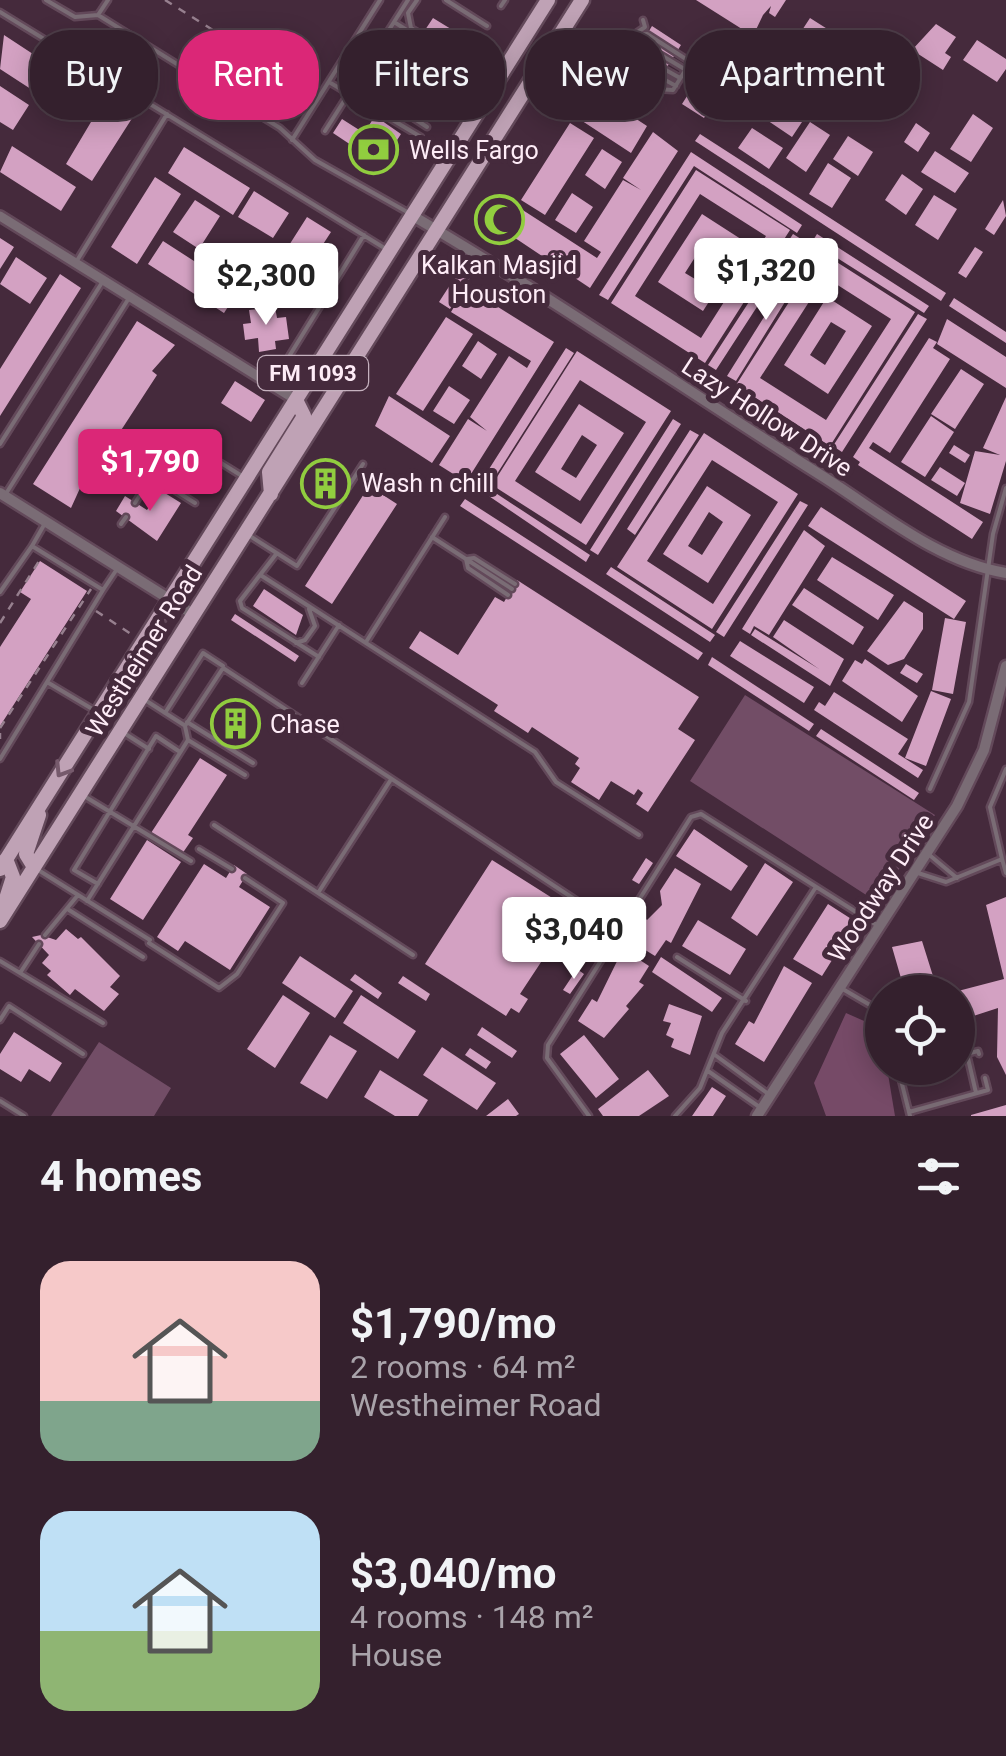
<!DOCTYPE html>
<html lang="en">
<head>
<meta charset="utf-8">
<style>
	body { margin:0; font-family:Roboto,sans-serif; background:#3f2d39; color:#f1f3f6; height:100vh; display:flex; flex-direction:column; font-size:38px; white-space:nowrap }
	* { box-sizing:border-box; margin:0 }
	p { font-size:32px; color:#a9a3aa }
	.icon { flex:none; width:55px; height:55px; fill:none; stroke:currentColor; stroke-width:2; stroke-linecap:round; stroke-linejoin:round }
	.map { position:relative; height:1116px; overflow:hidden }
	.sheet { display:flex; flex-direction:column; background:#34202d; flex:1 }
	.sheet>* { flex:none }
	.hud { position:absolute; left:30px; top:30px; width:948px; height:90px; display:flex; gap:20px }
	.tools { position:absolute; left:865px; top:975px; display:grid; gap:20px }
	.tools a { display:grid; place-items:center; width:110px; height:110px; border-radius:50%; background:#34202d; box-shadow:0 5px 25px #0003,0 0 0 2px #4e3e49; font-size:50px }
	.price { position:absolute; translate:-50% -85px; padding:0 22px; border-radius:10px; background:#fff; color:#222; font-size:32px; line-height:65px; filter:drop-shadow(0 2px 5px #0008) }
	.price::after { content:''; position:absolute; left:50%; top:60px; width:30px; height:22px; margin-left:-15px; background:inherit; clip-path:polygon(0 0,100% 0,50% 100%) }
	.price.current { background:#db2777; color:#fff }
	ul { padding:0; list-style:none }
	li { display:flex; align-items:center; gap:30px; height:250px; padding:0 40px }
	li span { display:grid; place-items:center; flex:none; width:280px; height:200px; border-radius:30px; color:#555 }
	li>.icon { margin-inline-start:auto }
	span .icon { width:120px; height:120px; fill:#fffc; stroke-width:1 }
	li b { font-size:42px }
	h2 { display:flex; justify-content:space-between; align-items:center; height:120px; padding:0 40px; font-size:42px }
	.tag { padding:0 35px; border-radius:40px; background:#34202d; box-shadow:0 5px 25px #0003,0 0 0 2px #4e3e49; font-size:35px; line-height:90px }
	.tag.current { background:#db2777; color:#fff }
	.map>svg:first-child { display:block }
</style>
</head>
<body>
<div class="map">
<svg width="1006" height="1116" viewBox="0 0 1006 1116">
	<rect width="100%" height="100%" fill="#452a3c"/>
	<path fill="#724d66" d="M745,695L935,815L877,902L690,781Z
		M99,1042L171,1088L154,1116H51Z"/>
	<path fill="#764a67" d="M846,1013L880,1028L882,1068H887L895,1116H826L814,1083Z"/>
	<path fill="#d3a1c2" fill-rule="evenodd" d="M696,0H786L775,17L769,13L771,6L763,15L753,36Z
		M433,18L464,37L454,53L423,33Z
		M810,18L840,37L825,61L795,41Z
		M936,24L956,37L945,53L951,57L943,70L912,50Z
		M652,26L681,45L657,83L628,65Z
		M4,35L97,96L80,121L0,69Z
		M977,40L1006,59V69L997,82L963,60Z
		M891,47L913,62L903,78L909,82L900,95L872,77Z
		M717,49L738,63L704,118L682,104Z
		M387,71L433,101L420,120L374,90Z
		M113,85L145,105L138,109L92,181L66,164Z
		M0,86L29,105L13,130L0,122Z
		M586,86L647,126L631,153L570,113Z
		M791,94L806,104L796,118L802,122L792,137L761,116L771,101L782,108Z
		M973,114L993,128L971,162L950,149Z
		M375,116L401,134L381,165L333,133L342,119L364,133Z
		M810,122L830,135L806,172L786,158Z
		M570,123L594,138L545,215L521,200Z
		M916,123L930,133L918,152L904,142Z
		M752,128L783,148L769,169L738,148Z
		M653,132L678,151L590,288L503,230L518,207L597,258L601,252L584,241L623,180L641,190L623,178Z
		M700,134L946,293L941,301L695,141Z
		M848,136L873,152L858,176L833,159Z
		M12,146L76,187L61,211L0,172Z
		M184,147L250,188L233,215L168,173Z
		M602,149L622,162L605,189L585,175Z
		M935,151L969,173L955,193L921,172Z
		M691,152L802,225L797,233L694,166L608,300L599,295Z
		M828,163L851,178L832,208L809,194Z
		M696,170L790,230L705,363L611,303ZM700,194L766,236L701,338L635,296Z
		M902,174L923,189L906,215L885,200Z
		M155,177L181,194L137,264L111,247Z
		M254,191L289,213L273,238L238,217Z
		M572,193L593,207L576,233L555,220Z
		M934,195L957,209L938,240L915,225Z
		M504,198L515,205L494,240L483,233Z
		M195,200L220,216L199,249L173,232Z
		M1003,200L1006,216L994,235L985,229Z
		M702,214L747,243L703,311L658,282ZM706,240L721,249L700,282L685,273Z
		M307,217L331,232L288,298L265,283Z
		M793,234L801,239L716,370L708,365Z
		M817,234L929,306L924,313L812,242Z
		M0,238L14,247L0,269Z
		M163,241L239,290L224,313L148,264Z
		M975,247L983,252L966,278L958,273Z
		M821,252L915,312L830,446L736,385ZM825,277L891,319L826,420L760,378Z
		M16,257L47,278L30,304L0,284Z
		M798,263L806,268L736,381L727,376Z
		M461,268L472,275L450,309L439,302Z
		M60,274L81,288L0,416V369Z
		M466,287L554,342L466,482L439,465L468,419L487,431L470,417L509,356L527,368L531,361L451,312Z
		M827,297L872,326L828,394L784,365ZM831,322L846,331L825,365L810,355Z
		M954,298L1006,332V343L949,306Z
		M275,307L277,318L286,317L289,339L275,341L276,349L259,352L258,338L245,340L243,324L251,323L249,310Z
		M918,314L927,319L842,452L833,446Z
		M446,317L473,334L423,411L396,394Z
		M947,319L1006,357V388L937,344Z
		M137,321L175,345L152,371L157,375L90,478L86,475L71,508L33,484Z
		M929,338L937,342L933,348L950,359L890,453L873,442L869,448L983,522L972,539L858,465L860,462L853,457Z
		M478,341L497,354L481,379L462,366Z
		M566,348L574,353L488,488L590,555L586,562L477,488Z
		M577,351L671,411L586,545L492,485ZM580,380L646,422L581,524L515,481Z
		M961,369L984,384L955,429L931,414Z
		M235,381L265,400L251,422L221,403Z
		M449,386L470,400L454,424L433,411Z
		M389,396L450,436L432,463L375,426Z
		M1006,397V461L990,514L960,503L975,451L1000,455L983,448Z
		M579,404L624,433L580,501L535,472ZM582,435L597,445L576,478L561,469Z
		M931,416L954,432L925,477L901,462Z
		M673,419L681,424L598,555L590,550Z
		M690,430L699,435L635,535L627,529Z
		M704,433L798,494L712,629L617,567ZM712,460L778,502L713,604L647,561Z
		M954,445L970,455L965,463L949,453Z
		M940,467L965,483L957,496L931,480Z
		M369,486L397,504L332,604L305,586Z
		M707,486L751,515L708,583L663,554ZM709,512L723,522L702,555L688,546Z
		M160,490L181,503L157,541L116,511L125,496L147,510Z
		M465,499L703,653L698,660L460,506Z
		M800,501L808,505L724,637L716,632Z
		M821,507L966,601L954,619L808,526Z
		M804,530L825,546L769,635L754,626L750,634L742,629Z
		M832,557L894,595L878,620L817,580Z
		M40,561L87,591L0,726V647L31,599L20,592Z
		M611,567L715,635L710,642L606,574Z
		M517,580L699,697L678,729L695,740L648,812L636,804L643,793L638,789L634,795L611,781L599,800L571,782L580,768L575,764L579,758L532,727L528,733L494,711L498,705L409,648L420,631L458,655L495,597L504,602Z
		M804,588L864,627L853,645L792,605Z
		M264,589L303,615L296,635L253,606Z
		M904,601L923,613V629L904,659L888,665L867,651Z
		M235,614L299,656L295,662L231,620Z
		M945,618L966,622L953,694L932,690Z
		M784,620L844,659L830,686L751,635L755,629L819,669L773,637Z
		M740,641L814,687L804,703L730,656Z
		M712,657L814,724L809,731L708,665Z
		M865,659L918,696L902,722L842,681L855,660L862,664Z
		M906,664L923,674L917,683L900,673Z
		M931,691L951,699L926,766L905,758Z
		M834,692L908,739L898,754L923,770L918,778L814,710L819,702L825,706Z
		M230,701L258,719L240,747L212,729Z
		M821,729L919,793L914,800L816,736Z
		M200,758L227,775L188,835L193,838L182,854L151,833Z
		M694,829L748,866L731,891L676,856Z
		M147,840L181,862L143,920L110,899Z
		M646,858L653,863L639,884L632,880Z
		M492,860L557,901L532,939L549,950L520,994L528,999L519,1013L511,1008L506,1016L425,964Z
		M765,863L793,882L757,936L731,918Z
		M204,864L226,878L234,865L247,874L239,887L270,907L230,970L185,941L178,951L157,937Z
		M675,868L701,884L671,943L666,940L655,956L629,940L644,917L647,920L662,905L660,891Z
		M1006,897V1075L997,1057L998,1008L958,1021V991L1004,979L986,905Z
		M828,904L856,922L822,976L793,959Z
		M698,920L746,949L730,975L682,946Z
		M66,929L78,939L81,937L120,976L110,987L119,994L104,1011L75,989L70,995L47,975L51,971L42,963L49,955L32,937L41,935L56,940Z
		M922,941L938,992H905L892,947Z
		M623,949L649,966L639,982L644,985L626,1006L629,1009L604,1038L578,1021L592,999L597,1002Z
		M300,956L353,991L335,1018L282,983Z
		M661,957L722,998L712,1012L652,972Z
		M784,966L812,983L764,1062L735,1044L749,1021L754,1024Z
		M577,969L584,974L570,994L563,990Z
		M355,974L382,993L378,999L350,980Z
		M403,976L430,994L426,1001L398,983Z
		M283,995L310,1013L275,1068L247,1049Z
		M361,995L416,1031L398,1059L343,1023Z
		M669,1004L702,1016L690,1055L671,1047L674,1039L666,1035L671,1023L663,1021Z
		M482,1027L517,1051L512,1058L477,1035Z
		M14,1032L62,1063L50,1082L29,1069L21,1082L0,1069V1054Z
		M330,1035L357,1051L327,1099L300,1083Z
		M584,1035L619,1079L596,1098L560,1054Z
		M442,1047L496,1083L477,1110L423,1075Z
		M470,1048L491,1062L486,1069L465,1055Z
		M380,1070L428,1100L418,1116H395L364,1097Z
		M648,1070L669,1096L639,1116H603L598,1109Z
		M712,1087L726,1096L713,1116H692Z
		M508,1099L519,1114L516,1116H486Z
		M1006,1105V1116H971V1115Z"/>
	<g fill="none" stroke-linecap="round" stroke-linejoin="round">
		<defs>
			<path id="service" d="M46,0L75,17L98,15L280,128L315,160L409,213
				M417,0L408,13L411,28L466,63
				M446,0L487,26
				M501,6L505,0
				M0,12L386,249
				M98,15L108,0
				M643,20L645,27L632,36L615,63L656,89L673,90L693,58
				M394,22L464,66
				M637,35L647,34L689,61
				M629,40L641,43L686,70
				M385,42L453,85
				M625,47L680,78
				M620,55L676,86
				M408,56L384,59L369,84L372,91L427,127
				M329,82L421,137
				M325,131L408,0
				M292,140L380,0
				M78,259L167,114
				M272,384L364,235
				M0,444L103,281
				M221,463L242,476
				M7,492L129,298
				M135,503L152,476L195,503
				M121,524L126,517
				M44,525L32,546L103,590L47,682
				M250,536L297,566L363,464
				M432,537L512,589
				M277,553L240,601L242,608L319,657
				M466,559L468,568L508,595
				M467,559L474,558L515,584
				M262,576L535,752L556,782L639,835
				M103,590L117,569
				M0,592L32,546
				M366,642L445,517
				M296,643L305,640L315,626L309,609
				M302,683L339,625
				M145,700L184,725
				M165,713L203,653L223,666
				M187,722L253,763
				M124,733L149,749
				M0,759L47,682L94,710
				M245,775L188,740L185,726L223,668L591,910
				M930,789L969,702L993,534L1006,488
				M84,796L191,861
				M214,825L413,955
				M199,849L232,869
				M927,853L957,878
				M1002,859L1006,873
				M35,868L150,940
				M918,873L946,882L1002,859L990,807L1006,769
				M98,884L74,870L156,736L180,752
				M318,893L390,781
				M87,901L188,740
				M69,910L143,957
				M45,935L78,895
				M149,943L219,988L237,974L283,903L245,878
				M677,957L746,1001
				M0,961L103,1023
				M20,973L39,944
				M841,988L882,1012
				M0,1020L9,1006L83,1054
				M967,1054L976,1093
				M715,1055L767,1093
				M958,1056L978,1051L979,1054
				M898,1068L910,1116
				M708,1071L758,1106
				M899,1071L913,1068
				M0,1101L24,1116
				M909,1112L988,1090L985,1078
				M589,1116L547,1058L548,1045L691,817L701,814L875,924
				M675,1116L700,1088L722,1033L816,887"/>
			<path id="minor" d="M0,216L296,400"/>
			<path id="tertiary" d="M413,216C551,297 683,388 819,474C877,510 937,562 1006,573
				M0,493L193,614
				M757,1116L957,806L984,750L1006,666"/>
			<path id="primary" d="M271,494L269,472L304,416L296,400
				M34,867L26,854L39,815
				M0,869L548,0
				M2,911L13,877L6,859
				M0,921L582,0"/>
		</defs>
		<use href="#service" stroke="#63495a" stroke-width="9"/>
		<use href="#minor" stroke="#63495a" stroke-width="14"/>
		<use href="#tertiary" stroke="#63495a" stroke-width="15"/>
		<use href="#primary" stroke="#63495a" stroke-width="19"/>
		<path stroke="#97808f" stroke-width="2.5" stroke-dasharray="8 8" stroke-linecap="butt" d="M165,0L312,92
			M96,611L131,634
			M0,623L39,561
			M0,728L91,589
			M0,733V739"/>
		<use href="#service" stroke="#7a6c75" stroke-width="4"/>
		<use href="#minor" stroke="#7a6c75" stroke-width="9"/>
		<use href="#tertiary" stroke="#7a6c75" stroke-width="10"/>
		<use href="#primary" stroke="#bfa2b5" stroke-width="14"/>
	</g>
	<defs><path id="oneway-chevron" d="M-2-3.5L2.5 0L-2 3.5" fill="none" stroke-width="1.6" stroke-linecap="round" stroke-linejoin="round" transform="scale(2.5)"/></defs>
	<use stroke="#765a6c" href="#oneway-chevron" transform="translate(62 770) rotate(122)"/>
	<defs>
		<symbol id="bank-ring" viewBox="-11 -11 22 22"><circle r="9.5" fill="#452a3c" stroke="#91cd3f" stroke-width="1.5"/><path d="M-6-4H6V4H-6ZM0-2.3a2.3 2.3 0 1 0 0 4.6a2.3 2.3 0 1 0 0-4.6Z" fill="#91cd3f"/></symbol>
		<symbol id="mosque-ring" viewBox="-11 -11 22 22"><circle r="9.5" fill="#452a3c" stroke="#91cd3f" stroke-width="1.5"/><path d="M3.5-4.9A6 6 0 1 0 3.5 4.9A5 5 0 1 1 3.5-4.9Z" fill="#91cd3f"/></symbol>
		<symbol id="building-ring" viewBox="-11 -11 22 22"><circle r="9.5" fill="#452a3c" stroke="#91cd3f" stroke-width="1.5"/><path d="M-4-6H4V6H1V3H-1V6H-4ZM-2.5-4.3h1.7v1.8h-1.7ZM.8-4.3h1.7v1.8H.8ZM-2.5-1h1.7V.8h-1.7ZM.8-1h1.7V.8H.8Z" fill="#91cd3f"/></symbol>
	</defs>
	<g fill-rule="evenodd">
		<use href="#bank-ring" x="346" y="122" width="55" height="55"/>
		<use href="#mosque-ring" x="472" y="192" width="55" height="55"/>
		<use href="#building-ring" x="298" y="456" width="55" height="55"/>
		<use href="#building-ring" x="208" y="696" width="55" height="55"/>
	</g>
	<g text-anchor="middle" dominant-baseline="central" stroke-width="10" stroke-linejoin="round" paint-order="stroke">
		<rect fill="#452a3c" stroke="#c6b2bf" stroke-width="2.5" x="258" y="356" width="110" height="34" rx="8"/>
		<g font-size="22" font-weight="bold" fill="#feecf7">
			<text x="313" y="373">FM 1093</text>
		</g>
		<g font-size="25" fill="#feecf7" stroke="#452a3c" text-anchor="start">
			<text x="409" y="150">Wells Fargo</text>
			<text x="499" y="265" text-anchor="middle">Kalkan Masjid<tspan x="499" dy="29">Houston</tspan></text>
			<text x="361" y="483">Wash n chill</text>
			<text x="270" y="724">Chase</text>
		</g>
		<g font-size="25" fill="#feecf7" stroke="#452a3c">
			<text transform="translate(767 417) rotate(33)">Lazy Hollow Drive</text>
			<text transform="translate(144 651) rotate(-58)">Westheimer Road</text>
			<text transform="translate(881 888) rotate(-57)">Woodway Drive</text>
		</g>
	</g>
</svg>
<div class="tools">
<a><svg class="icon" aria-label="locate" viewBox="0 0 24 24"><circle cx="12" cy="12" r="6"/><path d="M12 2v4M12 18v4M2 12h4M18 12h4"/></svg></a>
</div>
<b class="price" style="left:766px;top:323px">$1,320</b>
<b class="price" style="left:266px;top:328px">$2,300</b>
<b class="price current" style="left:150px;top:514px">$1,790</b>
<b class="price" style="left:574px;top:982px">$3,040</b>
<div class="hud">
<a class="tag">Buy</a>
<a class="tag current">Rent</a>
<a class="tag">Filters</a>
<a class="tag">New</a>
<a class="tag">Apartment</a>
</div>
</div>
<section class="sheet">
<h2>4 homes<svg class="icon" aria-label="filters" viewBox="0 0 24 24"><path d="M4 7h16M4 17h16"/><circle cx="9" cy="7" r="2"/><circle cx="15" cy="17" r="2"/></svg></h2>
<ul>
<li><span style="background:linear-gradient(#f6c9c9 70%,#7fa58c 0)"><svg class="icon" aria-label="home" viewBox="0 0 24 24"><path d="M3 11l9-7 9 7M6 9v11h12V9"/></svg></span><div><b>$1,790/mo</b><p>2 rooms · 64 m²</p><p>Westheimer Road</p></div></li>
<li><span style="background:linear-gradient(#bfe0f5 60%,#8fb573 0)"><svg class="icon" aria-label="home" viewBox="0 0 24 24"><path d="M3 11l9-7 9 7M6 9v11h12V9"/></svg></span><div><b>$3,040/mo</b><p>4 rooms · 148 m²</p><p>House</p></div></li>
</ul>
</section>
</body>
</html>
